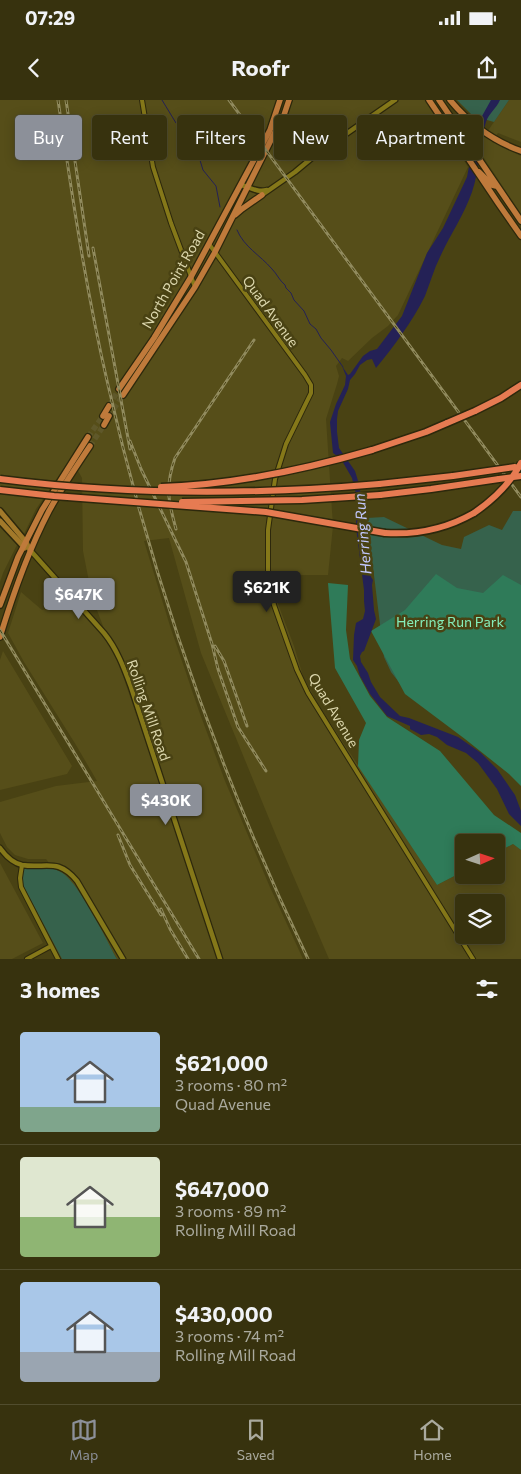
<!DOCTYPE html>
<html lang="en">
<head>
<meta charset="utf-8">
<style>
	body { margin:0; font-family:Commissioner,sans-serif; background:#3e3a17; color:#f1f3f6; height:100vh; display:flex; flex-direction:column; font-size:19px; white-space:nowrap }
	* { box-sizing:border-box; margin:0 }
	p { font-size:16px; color:#aaaa9e }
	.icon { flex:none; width:28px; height:28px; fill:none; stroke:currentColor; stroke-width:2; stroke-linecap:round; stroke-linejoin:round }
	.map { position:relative; height:859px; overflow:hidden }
	.side { display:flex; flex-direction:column; background:#37320e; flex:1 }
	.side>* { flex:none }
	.top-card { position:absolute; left:15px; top:15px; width:491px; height:45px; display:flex; gap:10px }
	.needle { width:32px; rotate:87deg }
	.buttons { position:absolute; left:455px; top:734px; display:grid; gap:10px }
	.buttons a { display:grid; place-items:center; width:50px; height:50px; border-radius:5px; background:#37320e; box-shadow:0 2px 12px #0003,0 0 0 1px #514d2e; font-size:25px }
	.price { position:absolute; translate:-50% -42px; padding:0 11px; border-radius:5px; background:#8c9099; color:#fff; font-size:16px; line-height:32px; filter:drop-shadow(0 1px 2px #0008) }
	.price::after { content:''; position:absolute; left:50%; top:30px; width:15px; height:11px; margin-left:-8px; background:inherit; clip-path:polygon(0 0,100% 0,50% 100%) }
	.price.on { background:#222; color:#fff }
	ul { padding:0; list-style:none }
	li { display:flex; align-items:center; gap:15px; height:125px; padding:0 20px }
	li+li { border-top:1px solid #514d2e }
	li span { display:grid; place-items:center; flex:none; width:140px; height:100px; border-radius:5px; color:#555 }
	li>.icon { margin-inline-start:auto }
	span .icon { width:60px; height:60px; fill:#fffc; stroke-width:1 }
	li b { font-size:21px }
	h2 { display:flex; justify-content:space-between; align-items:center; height:60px; padding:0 20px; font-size:21px }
	.pill { padding:0 18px; border-radius:5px; background:#37320e; box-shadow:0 2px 12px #0003,0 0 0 1px #514d2e; font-size:18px; line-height:45px }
	.pill.on { background:#8c9099; color:#fff }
	.status { display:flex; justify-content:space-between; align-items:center; height:35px; padding:0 25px; background:#37320e; direction:ltr }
	.status svg { height:14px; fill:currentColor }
	header { display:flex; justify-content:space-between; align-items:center; height:65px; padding:0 20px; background:#37320e; font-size:22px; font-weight:700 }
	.tab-bar { display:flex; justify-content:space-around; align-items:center; height:70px; border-top:1px solid #514d2e; background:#37320e; font-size:14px; color:#aaaa9e }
	.tab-bar a { display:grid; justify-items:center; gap:2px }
	.tab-bar .on { color:#8c9099 }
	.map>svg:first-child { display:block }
</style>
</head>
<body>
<div class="status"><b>07:29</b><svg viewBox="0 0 49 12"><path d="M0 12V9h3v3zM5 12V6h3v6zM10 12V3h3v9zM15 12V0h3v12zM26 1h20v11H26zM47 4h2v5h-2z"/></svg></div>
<header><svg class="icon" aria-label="back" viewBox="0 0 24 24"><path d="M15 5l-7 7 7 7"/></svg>Roofr<svg class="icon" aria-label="share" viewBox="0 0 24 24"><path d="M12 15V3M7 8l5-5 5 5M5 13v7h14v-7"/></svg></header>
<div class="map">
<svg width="521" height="859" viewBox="0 0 521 859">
	<rect width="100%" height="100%" fill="#494213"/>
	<path fill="#564e19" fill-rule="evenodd" d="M0,0H277L275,9L264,36L271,46L293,0H426L468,67L398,215L388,226L372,238L348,261L342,258L336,266L339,276L337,284L326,319L333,426L328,475H274L278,504L294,546L303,576L319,606L437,785L464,771V775H496V753L513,744L521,750V859H329L277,738L201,553L169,438L144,441L170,526L199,611L225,681L269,785L303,859H117L81,794L71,781L61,771L53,768L46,759H28L15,755L7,747L0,733V702L56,686L97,681L76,645L24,562L8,533L21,492L42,510L72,503L105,539L116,558L123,576L171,717L183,742L133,587L106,534L92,497L83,451L82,378L71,358L36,409L24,434L16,447L3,473L0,482ZM464,802H496V835H464Z
		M509,0H521V42L498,33L492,42L521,56V114L482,55L483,38Z
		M3,551L72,666L67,674L0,690V560Z
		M0,763L43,843L12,859H0Z"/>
	<path fill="#36624c" d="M457,0H509L494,22L473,16Z
		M513,411H521V678L405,590L391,572L384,557L367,418L384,417L442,445L461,449L464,437L489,425L502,430Z
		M24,768C34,768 49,766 59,771C78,779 106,839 117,859H62L23,785L22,774Z"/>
	<path fill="#2f7b59" d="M436,474L457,488L483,493L503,475L521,485V686L509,674L465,639L405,594L371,531L405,510Z
		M328,483L348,485L346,530L350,559L370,596L387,617L440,651L494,715L521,733V750L513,744L496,753V742H464V771L437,785L358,666L359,640L366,623L335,568Z"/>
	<path fill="#242156" d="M491,0H500C496,9 489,13 486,22C478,44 480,70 472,92C464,115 450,135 440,157C434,169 430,183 425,196C412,222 394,246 376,268L372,259L367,260L360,265L355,274L350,280L348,289L338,311L337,319V332L339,348L355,371L359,384L363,406L362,420L371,477L373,480L372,485L374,510L376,519L364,551L362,552L360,556L361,562L368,573L371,582L380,597L400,616L409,618L458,637L481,653L497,669L515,695L521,711V726L509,714L497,689L478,663L466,653L447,645L437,637L429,634L421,635L410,629V626L387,616L370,594L360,576L357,566L353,560L354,535L356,523L363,519L365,511L364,501V490L356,427V414L359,406L352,378L341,359L333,353L330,322L336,304L345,285L346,276L342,266L348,275L350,274L363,256L370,251L377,249L402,216L427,153L443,128L467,77L477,25Z"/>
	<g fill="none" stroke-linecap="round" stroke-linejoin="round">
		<path stroke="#242156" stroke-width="1" d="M162,0L176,23L186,34L193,50L199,57L203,70L216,86L220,107
			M237,130C244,147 260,155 272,169C277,174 279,180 285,185L286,188L291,193L294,200L304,211L310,224L316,229L321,238L331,250L343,267"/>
		<path stroke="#5f582a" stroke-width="5.5" stroke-dasharray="5.5 3" stroke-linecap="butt" d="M109,306L119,289
			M109,316L123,295
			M88,337L103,316
			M90,346L104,325"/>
		<defs>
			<path id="minor" d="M142,0L153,67L171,123L195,187
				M209,144L305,275L311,285V293L286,344L275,379L268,430V478L274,505L297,570L308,593L473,859
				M22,765L20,778L21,787L58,859
				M27,859L51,846"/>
			<path id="tertiary" d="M241,85C250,87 257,93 267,90
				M262,95L295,72L313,57L395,0
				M30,450L104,533C117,549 124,568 131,587L220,859
				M0,748C5,755 13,763 22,765C46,769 57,757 77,781L123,859"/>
			<path id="secondary" d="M0,411L26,442L30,450
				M0,421L25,448"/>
			<path id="primary" d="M429,0L498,103L521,136
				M439,0L521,121
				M450,0C469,23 493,41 521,51
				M479,72L492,85L496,86
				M235,115L242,109L262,95
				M119,289L154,238L191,177L270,30L280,0
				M123,295L195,187L215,152L273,36L283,18L289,0
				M103,316L109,306
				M104,325L109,316
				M0,505L18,457L42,410L88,337
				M0,537C13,494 28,451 49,411C61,389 76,367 90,346"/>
			<path id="motorway" d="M475,311L501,298L521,285
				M372,350L426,332L447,323
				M379,384L453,376
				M380,395L431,389L499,379
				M385,433C416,435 446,429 474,413"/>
		</defs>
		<use href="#minor" stroke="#2d280c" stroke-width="6"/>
		<use href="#tertiary" stroke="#2d280c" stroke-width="7"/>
		<use href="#secondary" stroke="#2d280c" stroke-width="8"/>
		<use href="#primary" stroke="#2d280c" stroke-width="8"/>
		<use href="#motorway" stroke="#2d280c" stroke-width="9"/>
		<use href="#minor" stroke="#857819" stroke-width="4"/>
		<use href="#tertiary" stroke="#857819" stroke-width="4.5"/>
		<use href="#secondary" stroke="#a2792a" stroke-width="5"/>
		<use href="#primary" stroke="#bf7a3b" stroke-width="5.5"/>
		<use href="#motorway" stroke="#e67b52" stroke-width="6"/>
		<defs>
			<path id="rail" d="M58,0C72,95 86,191 108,285C153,483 220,675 308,859
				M66,0L89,156
				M229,0L521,397
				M93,148L130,349
				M130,341L141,369L186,462L212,544L218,569L238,627L266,671
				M176,429C168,400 165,387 175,358L254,240
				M0,530L199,859
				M215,546L224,561L247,626
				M118,735L130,765L161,815
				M161,809L170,829L188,859"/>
		</defs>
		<use href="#rail" stroke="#918b5e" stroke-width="3"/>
		<use href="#rail" stroke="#494213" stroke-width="1" stroke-dasharray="4" stroke-linecap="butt"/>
		<defs>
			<path id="motorway-bridge" d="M447,323L475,311
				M453,376L515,367
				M0,379C125,395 254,395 379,384
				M499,379L521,376
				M161,387C233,385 303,370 372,350
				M0,390L54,396L240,410L266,412L385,433
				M182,402L302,400L380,395
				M474,413C493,400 510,384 521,363"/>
		</defs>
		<use href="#motorway-bridge" stroke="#2d280c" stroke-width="9" stroke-linecap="butt"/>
		<use href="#motorway-bridge" stroke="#e67b52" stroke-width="6"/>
	</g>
	<g text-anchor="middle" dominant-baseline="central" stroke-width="5" stroke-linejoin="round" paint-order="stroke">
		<g font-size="14" fill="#dcd7ad" stroke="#494213">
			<text transform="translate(173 179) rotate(-60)">North Point Road</text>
			<text transform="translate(271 211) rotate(54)">Quad Avenue</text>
			<text transform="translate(149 610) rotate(71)">Rolling Mill Road</text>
			<text transform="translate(334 610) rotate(59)">Quad Avenue</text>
		</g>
		<g font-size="14" fill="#84edba" stroke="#494213">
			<text x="450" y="521">Herring Run Park</text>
		</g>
		<g font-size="15" font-style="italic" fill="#c1c6fb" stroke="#494213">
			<text transform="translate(362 434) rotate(-95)">Herring Run</text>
		</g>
	</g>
</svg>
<div class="buttons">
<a><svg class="needle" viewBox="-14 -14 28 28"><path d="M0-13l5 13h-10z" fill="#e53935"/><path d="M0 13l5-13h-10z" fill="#aaaa9e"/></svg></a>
<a><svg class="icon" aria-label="layers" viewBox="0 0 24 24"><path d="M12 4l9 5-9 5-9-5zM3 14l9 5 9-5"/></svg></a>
</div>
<b class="price on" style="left:267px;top:513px">$621K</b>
<b class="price" style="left:79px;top:520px">$647K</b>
<b class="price" style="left:166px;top:726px">$430K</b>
<div class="top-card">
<a class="pill on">Buy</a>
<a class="pill">Rent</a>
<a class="pill">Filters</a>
<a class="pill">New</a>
<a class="pill">Apartment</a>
</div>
</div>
<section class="side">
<h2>3 homes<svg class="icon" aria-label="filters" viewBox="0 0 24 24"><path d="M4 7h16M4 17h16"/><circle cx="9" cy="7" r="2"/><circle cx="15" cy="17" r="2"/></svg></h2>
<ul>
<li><span style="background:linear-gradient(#a9c7e8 75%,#7fa58c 0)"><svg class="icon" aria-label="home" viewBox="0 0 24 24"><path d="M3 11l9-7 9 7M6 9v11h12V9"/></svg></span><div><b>$621,000</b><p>3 rooms · 80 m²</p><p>Quad Avenue</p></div></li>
<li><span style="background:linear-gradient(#dfe7d0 60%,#8fb573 0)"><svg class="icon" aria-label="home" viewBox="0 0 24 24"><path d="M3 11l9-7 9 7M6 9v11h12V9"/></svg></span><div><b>$647,000</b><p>3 rooms · 89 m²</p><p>Rolling Mill Road</p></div></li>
<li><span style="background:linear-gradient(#a9c7e8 70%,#9aa5b1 0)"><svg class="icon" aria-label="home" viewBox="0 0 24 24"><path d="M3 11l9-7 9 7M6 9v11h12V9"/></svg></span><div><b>$430,000</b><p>3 rooms · 74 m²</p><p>Rolling Mill Road</p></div></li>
</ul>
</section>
<nav class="tab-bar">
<a class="on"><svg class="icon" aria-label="map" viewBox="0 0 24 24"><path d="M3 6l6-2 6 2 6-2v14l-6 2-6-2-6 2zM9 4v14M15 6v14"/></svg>Map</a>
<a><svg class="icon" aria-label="saved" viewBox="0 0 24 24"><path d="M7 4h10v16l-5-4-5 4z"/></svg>Saved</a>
<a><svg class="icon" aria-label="home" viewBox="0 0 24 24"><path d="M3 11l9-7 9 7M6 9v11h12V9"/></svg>Home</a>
</nav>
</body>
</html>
